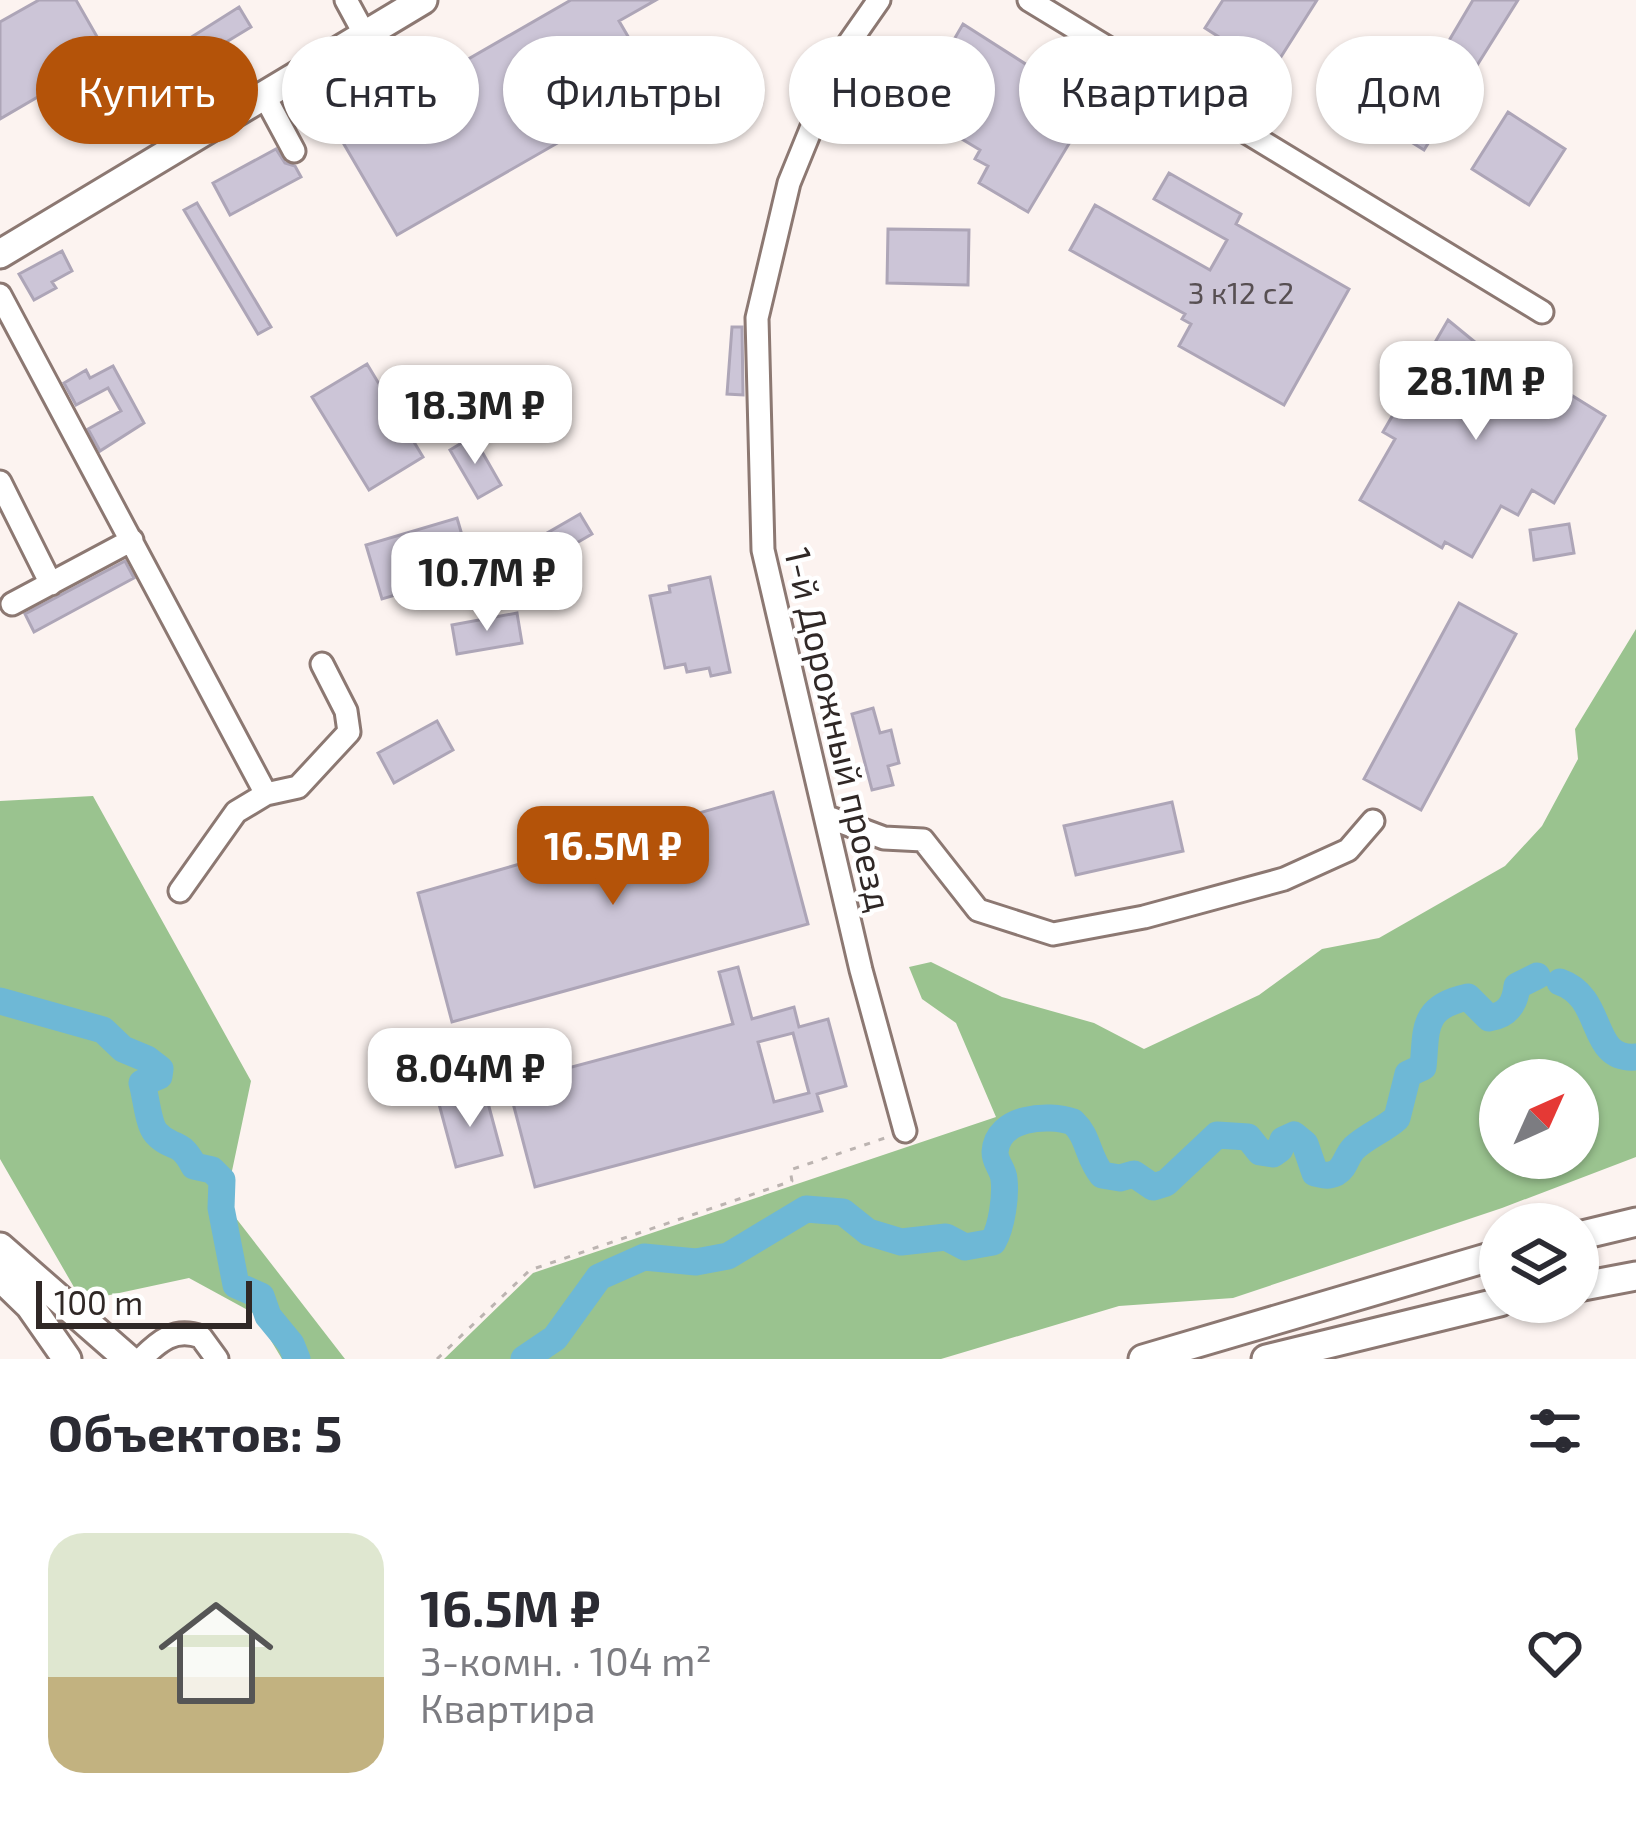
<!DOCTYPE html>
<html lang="ru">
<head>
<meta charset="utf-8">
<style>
	body { margin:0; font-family:"Exo 2",sans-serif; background:#f2f2f3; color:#2b2b33; height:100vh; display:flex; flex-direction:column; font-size:45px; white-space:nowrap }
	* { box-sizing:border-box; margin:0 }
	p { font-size:39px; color:#7c7c81 }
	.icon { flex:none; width:66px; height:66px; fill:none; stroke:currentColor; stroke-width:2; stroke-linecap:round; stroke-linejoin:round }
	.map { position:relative; height:1359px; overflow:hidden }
	.drawer { display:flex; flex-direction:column; background:#fff; flex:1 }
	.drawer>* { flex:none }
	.hud { position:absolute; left:36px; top:36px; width:1566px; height:108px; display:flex; gap:24px }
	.needle { width:78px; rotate:45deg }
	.controls { position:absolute; left:1479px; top:1059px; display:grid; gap:24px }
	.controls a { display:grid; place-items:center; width:120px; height:120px; border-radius:50%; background:#fff; box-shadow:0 3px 9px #0004; font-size:60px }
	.scale { position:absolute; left:36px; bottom:30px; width:216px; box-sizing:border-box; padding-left:12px; border:6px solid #302826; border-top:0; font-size:33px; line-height:42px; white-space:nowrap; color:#302826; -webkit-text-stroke:9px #fff; paint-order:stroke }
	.price { position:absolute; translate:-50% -102px; padding:0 27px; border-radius:24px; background:#fff; color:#222; font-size:39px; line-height:78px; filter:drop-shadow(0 3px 6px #0008) }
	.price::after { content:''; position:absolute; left:50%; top:72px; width:36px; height:27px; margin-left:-18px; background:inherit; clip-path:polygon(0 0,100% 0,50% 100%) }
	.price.active { background:#b45309; color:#fff }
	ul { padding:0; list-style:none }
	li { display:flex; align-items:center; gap:36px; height:300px; padding:0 48px }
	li+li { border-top:3px solid #e1e1e2 }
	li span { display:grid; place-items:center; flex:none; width:336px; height:240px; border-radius:36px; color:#555 }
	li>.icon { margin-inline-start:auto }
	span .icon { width:144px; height:144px; fill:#fffc; stroke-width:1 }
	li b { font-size:51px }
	h2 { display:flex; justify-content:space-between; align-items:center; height:144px; padding:0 48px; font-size:51px }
	.tag { padding:0 42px; border-radius:54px; background:#fff; box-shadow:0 3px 9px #0004; font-size:42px; line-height:108px }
	.tag.active { background:#b45309; color:#fff }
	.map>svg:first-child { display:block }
</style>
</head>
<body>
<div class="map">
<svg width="1636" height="1359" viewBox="0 0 1636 1359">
	<rect width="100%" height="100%" fill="#fcf3f0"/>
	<path fill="#9ac38f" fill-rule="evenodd" d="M1636,629V1157L1502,1208L1233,1298L1119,1306L941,1359H444L533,1273L996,1117L956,1023L922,999L909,967L931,962L1002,997L1094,1023L1144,1049L1259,995L1322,949L1379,938L1505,866L1542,826L1578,759L1575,729ZM1500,1080H1578V1158H1500Z
		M93,796L251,1081L225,1204L345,1359H282L255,1314L189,1278L82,1301L0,1159V801Z"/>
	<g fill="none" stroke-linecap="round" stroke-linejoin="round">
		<path stroke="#6eb8d6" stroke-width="27" d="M1560,982C1606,998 1588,1061 1636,1057
			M0,1001L103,1030L123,1049L147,1059L160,1069L159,1076L142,1083C146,1096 148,1124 156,1133C172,1151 179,1137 194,1166L212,1170L222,1180L221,1208L236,1285L261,1296L268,1316L291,1344L297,1359
			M524,1359L555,1338L599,1277L644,1257L696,1262L728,1256L806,1209L843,1212L868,1232L901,1242L946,1237L965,1247L993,1242C1002,1226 1006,1196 1004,1179C1003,1169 995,1163 995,1152C997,1117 1048,1113 1073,1122C1089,1137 1087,1156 1102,1175L1120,1178L1134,1174L1153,1187L1166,1183L1217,1135L1248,1137L1260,1152L1273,1154L1280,1149L1283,1140L1294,1135L1305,1144L1315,1173C1324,1175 1327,1177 1336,1173C1346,1167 1346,1156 1354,1148C1368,1135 1384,1130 1397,1118L1408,1074L1423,1067C1427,1031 1420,1007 1468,997L1489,1018C1508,1015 1515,1004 1517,986L1537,976"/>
	</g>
	<path fill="#ccc5d7" stroke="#ada5b7" stroke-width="3" fill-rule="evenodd" d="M39,0H76L108,56L0,119V22Z
		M571,0H656L619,21L657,86L397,235L338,134Z
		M1223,0H1317L1272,71L1205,28Z
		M1473,0H1518L1424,150L1395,132Z
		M239,7L251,27L195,61L188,49L194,45L190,38Z
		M963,24L1096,109L1099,103L1111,111L1102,127L1085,117L1028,212L979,183L988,166L975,159L980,150L917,112L949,57L945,55Z
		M1508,112L1565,149L1529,205L1472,169Z
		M276,149L285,163L295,166L301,177L230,215L213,183Z
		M1169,173L1241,214L1236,224L1349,289L1284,405L1179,346L1191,324L1182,319L1185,314L1070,250L1095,205L1210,270L1227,240L1154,199Z
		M197,203L271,327L258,334L184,210Z
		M888,229L969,230L968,285L887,283Z
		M62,251L72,271L52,282L56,288L34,300L19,274Z
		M1448,320L1498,361L1518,362L1605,416L1554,503L1532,490L1518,515L1501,506L1472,557L1445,542L1442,548L1360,500L1395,439L1383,432Z
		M732,327H742L743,395L727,394Z
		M367,364L423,457L369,490L312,397Z
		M113,366L144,423L100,451L88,429L121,411L108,388L76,405L64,383L86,370L90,378Z
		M473,436L501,485L478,498L450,450Z
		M580,514L592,534L518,577L507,556Z
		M457,518L464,542L471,540L472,545L483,542L491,567L382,599L366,545Z
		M1569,524L1574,553L1534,560L1530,530Z
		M125,561L134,578L34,632L25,614Z
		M710,577L730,672L711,676L709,668L687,672L685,664L665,668L650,596L670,592L669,586Z
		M1459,603L1516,634L1421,810L1364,779Z
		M517,613L522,643L457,654L452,625Z
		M873,708L880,733L891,730L899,763L888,766L893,785L872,790L852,714Z
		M437,721L453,750L394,783L378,753Z
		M773,792L808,924L452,1022L418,893Z
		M1172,802L1183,851L1076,875L1064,826Z
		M738,967L752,1019L794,1007L799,1027L828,1019L846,1086L817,1094L822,1111L535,1187L508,1084L733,1024L719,972ZM793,1033L809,1093L774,1102L758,1042Z
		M485,1092L502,1155L456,1167L439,1104Z"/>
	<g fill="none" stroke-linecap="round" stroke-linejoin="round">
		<defs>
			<path id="minor" d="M346,0L365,35
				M879,0L842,53L789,183L757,318L763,550L861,970L905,1131
				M1029,0L1542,312
				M264,95L294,151
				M0,295L266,794L236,812L180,891
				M0,482L51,584
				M12,604L132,540
				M266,794L298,787L349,732L346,711L322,664
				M825,816L884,838L923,840L978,910L1053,934L1144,917L1284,879L1348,850L1373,821
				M141,1359C159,1341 175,1327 201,1337L217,1359"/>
			<path id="major" d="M0,254L423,0
				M1578,1236L1636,1222
				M0,1247L128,1359
				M0,1277L30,1306L67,1359
				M1578,1287L1636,1276
				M1143,1359L1500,1254
				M1266,1359L1500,1302"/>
		</defs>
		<use href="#minor" stroke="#8c7872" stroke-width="27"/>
		<use href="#major" stroke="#8c7872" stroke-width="33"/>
		<path stroke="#bcb4b1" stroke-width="3" stroke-dasharray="6 9" stroke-linecap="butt" d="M437,1359L530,1270L792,1181L790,1170L888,1137"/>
		<use href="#minor" stroke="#fff" stroke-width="21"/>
		<use href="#major" stroke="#fff" stroke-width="27"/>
	</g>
	<g text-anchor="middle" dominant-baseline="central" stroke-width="9" stroke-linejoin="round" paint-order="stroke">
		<g font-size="30" fill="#574f52">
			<text x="1241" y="292">3 к12 с2</text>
		</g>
		<g font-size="36" fill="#302826" stroke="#fff">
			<text transform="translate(840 729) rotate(77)">1-й Дорожный проезд</text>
		</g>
	</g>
</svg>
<div class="controls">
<a><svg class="needle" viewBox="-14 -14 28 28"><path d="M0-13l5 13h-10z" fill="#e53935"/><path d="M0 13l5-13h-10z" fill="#7c7c81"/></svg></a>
<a><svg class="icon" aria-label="layers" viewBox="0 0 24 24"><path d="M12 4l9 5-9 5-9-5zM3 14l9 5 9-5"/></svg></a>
</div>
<div class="scale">100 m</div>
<b class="price" style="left:1476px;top:443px">28.1M ₽</b>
<b class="price" style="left:475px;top:467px">18.3M ₽</b>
<b class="price" style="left:487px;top:634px">10.7M ₽</b>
<b class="price active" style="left:613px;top:908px">16.5M ₽</b>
<b class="price" style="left:470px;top:1130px">8.04M ₽</b>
<div class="hud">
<a class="tag active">Купить</a>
<a class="tag">Снять</a>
<a class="tag">Фильтры</a>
<a class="tag">Новое</a>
<a class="tag">Квартира</a>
<a class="tag">Дом</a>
</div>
</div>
<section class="drawer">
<h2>Объектов: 5<svg class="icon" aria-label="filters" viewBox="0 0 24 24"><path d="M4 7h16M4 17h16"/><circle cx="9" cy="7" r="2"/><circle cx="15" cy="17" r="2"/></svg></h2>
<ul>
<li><span style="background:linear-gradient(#dfe7d0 60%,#c2b280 0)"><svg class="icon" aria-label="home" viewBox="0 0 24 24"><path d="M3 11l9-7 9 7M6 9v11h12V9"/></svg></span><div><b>16.5M ₽</b><p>3-комн. · 104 m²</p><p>Квартира</p></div><svg class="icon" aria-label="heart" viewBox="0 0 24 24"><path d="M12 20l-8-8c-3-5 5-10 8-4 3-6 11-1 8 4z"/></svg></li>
</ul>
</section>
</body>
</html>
